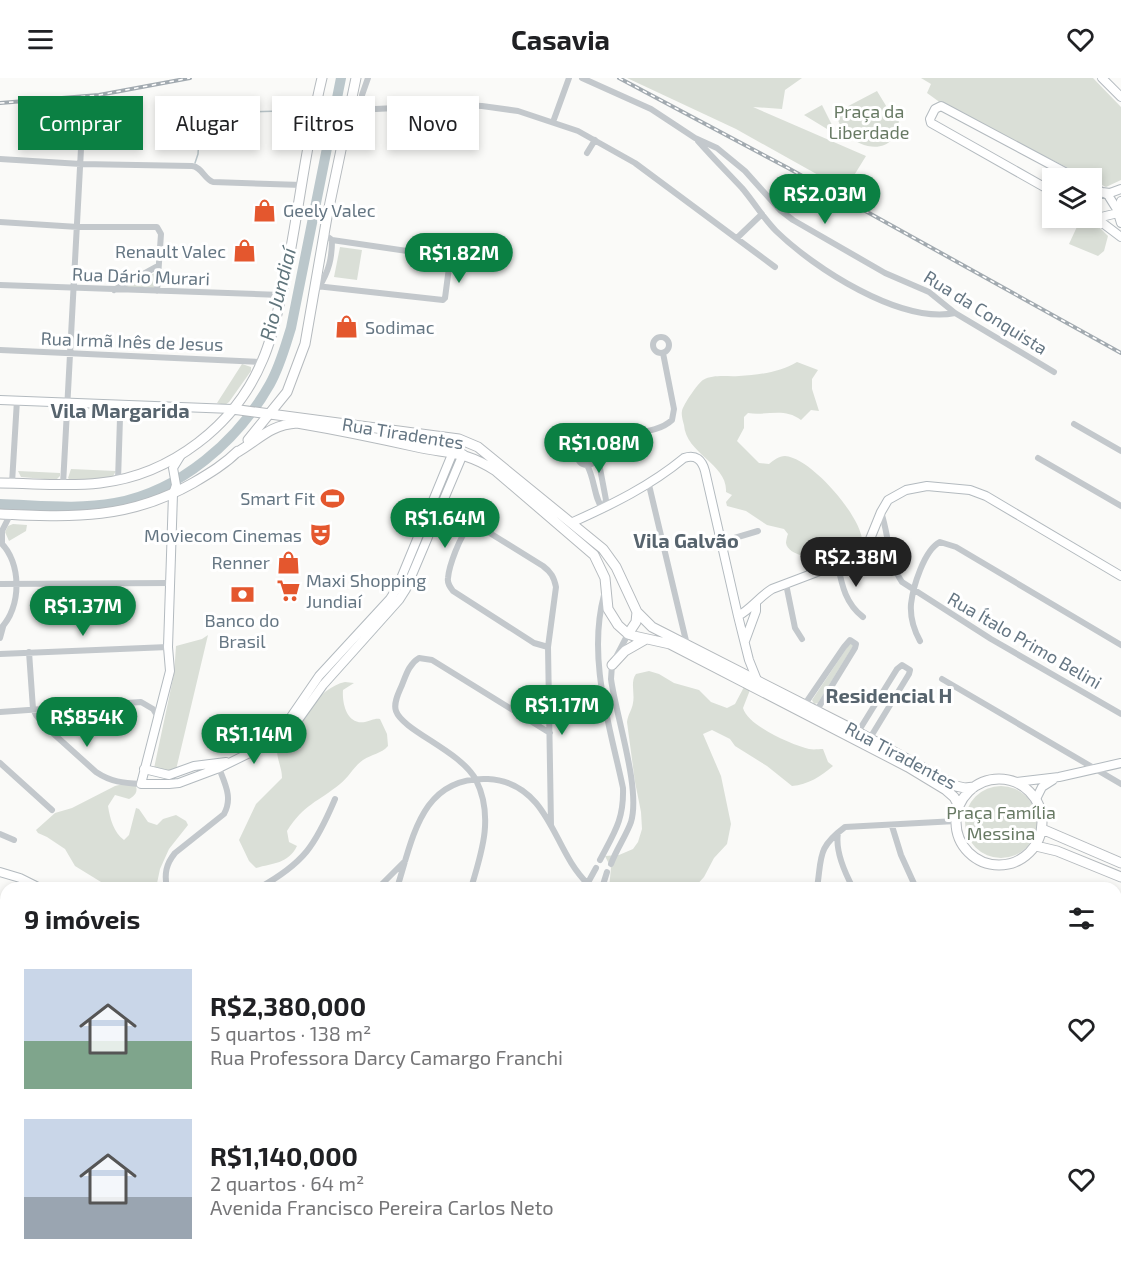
<!DOCTYPE html>
<html lang="pt">
<head>
<meta charset="utf-8">
<style>
	body { margin:0; font-family:"Exo 2",sans-serif; background:#f6f6f6; color:#202124; height:100vh; display:flex; flex-direction:column; font-size:22px; white-space:nowrap }
	* { box-sizing:border-box; margin:0 }
	p { font-size:20px; color:#757577 }
	.icon { flex:none; width:33px; height:33px; fill:none; stroke:currentColor; stroke-width:2; stroke-linecap:round; stroke-linejoin:round }
	.map { position:relative; flex:1; overflow:hidden }
	.drawer { position:absolute; left:0px; top:804px; width:1122px; height:386px; display:flex; flex-direction:column; background:#fff; border-radius:18px 18px 0 0; box-shadow:0 3px 9px #0003 }
	.drawer>* { flex:none }
	.hud { position:absolute; left:18px; top:18px; width:600px; height:54px; display:flex; gap:12px }
	.controls { position:absolute; left:1042px; top:90px; display:grid; gap:12px }
	.controls a { display:grid; place-items:center; width:60px; height:60px; border-radius:0px; background:#fff; box-shadow:0 3px 9px #0003; font-size:30px }
	.price { position:absolute; translate:-50% -51px; padding:0 14px; border-radius:21px; background:#0b8043; color:#fff; font-size:20px; line-height:39px; filter:drop-shadow(0 2px 3px #0008) }
	.price::after { content:''; position:absolute; left:50%; top:36px; width:18px; height:14px; margin-left:-9px; background:inherit; clip-path:polygon(0 0,100% 0,50% 100%) }
	.price.on { background:#222; color:#fff }
	ul { padding:0; list-style:none }
	li { display:flex; align-items:center; gap:18px; height:150px; padding:0 24px }
	li span { display:grid; place-items:center; flex:none; width:168px; height:120px; border-radius:0px; color:#555 }
	li>.icon { margin-inline-start:auto }
	span .icon { width:72px; height:72px; fill:#fffc; stroke-width:1 }
	li b { font-size:26px }
	h2 { display:flex; justify-content:space-between; align-items:center; height:72px; padding:0 24px; font-size:26px }
	.chip { padding:0 21px; border-radius:0px; background:#fff; box-shadow:0 3px 9px #0003; font-size:21px; line-height:54px }
	.chip.on { background:#0b8043; color:#fff }
	header { display:flex; justify-content:space-between; align-items:center; height:78px; padding:0 24px; background:#fff; font-size:27px; font-weight:700 }
	.map>svg:first-child { display:block }
</style>
</head>
<body>
<header><svg class="icon" aria-label="menu" viewBox="0 0 24 24"><path d="M4 6h16M4 12h16M4 18h16"/></svg>Casavia<svg class="icon" aria-label="heart" viewBox="0 0 24 24"><path d="M12 20l-8-8c-3-5 5-10 8-4 3-6 11-1 8 4z"/></svg></header>
<div class="map">
<svg width="1121" height="1189" viewBox="0 0 1121 1189">
	<rect width="100%" height="100%" fill="#fafaf8"/>
	<path fill="#dadfd7" d="M627,0H802L785,12L782,31L753,29L866,78L845,112L736,51Z
		M921,0H1093L1121,29V102L1106,109L1092,102V100H1088L945,28L927,15L931,6Z
		M877,13L888,31L899,39C899,74 868,76 846,56C841,52 838,41 835,35Z
		M822,27L833,49L832,54L804,37Z
		M1081,140L1100,150L1108,158L1104,173L1098,178L1069,166Z
		M340,169L362,172L357,202L334,199Z
		M155,195L154,211L125,209Z
		M797,284L818,292L812,301V311L819,333L811,332L801,342C784,329 767,338 748,335L744,339V350L737,363L759,385L769,386C774,382 779,378 785,378C811,380 859,436 862,461C852,486 822,486 800,477C795,475 787,472 786,465C786,464 787,458 788,456L784,451L767,447L746,433L727,428L726,424L732,417L726,414C728,386 686,376 684,347C683,343 681,337 682,333C683,327 698,305 703,302C714,296 727,299 739,298C759,297 780,294 797,284Z
		M242,286L251,289V293L229,324L225,327L217,325Z
		M71,391L116,393L112,400L71,403L68,400Z
		M18,393L60,395V398L56,402L21,399Z
		M13,446L27,447L26,453L9,463L5,454L8,448Z
		M208,557L175,696L153,695L174,596L176,568L202,561Z
		M850,565H853V568L818,625L814,626L812,622Z
		M649,593L659,596L674,605L699,612L711,624L727,630L735,626L744,609L750,612L743,630C748,648 792,667 809,671C814,672 819,671 823,671L828,684L833,688C821,698 808,707 792,708L767,688L735,668L730,661L712,652L703,656L721,698L731,746L727,766L714,780L704,799L694,810H609L611,790L605,778L619,777L633,771L638,764L642,751L641,734L635,704L627,644C628,636 632,632 633,625C635,615 630,604 636,596Z
		M345,604L354,605L343,612C342,626 347,647 365,644C371,643 374,640 380,641L387,656L388,668C381,676 372,676 363,682C354,688 349,699 340,706C318,724 304,726 287,753L289,764L297,768C288,786 273,785 256,790L249,783L239,762L256,726L282,700C282,689 276,680 277,669C293,649 319,609 345,604Z
		M123,706L136,708C138,715 134,718 129,721L115,717L108,728C110,741 114,755 124,762L129,757L136,730L139,731L148,744L157,747L163,741L176,737L186,743L188,747L169,771L160,791L156,810H103L101,804L75,788L65,771L47,759L38,755L36,752L55,735L72,730L115,708Z
		M965 744a36 36 0 1 1 72 0a36 36 0 1 1-72 0Z
		M6,917V1043L0,1049C0,1025 0,933 6,917Z
		M6,1126V1171L0,1175V1138Z"/>
	<g fill="none" stroke-linecap="round" stroke-linejoin="round">
		<path stroke="#bbc7cb" stroke-width="1.5" d="M195,85L198,76L200,44L217,42L242,34L282,33L297,29"/>
		<path stroke="#bbc7cb" stroke-width="10" d="M0,426C37,427 78,432 115,425C180,413 238,363 270,306C280,288 285,269 291,250L341,0"/>
		<defs>
			<path id="secondary" d="M1102,0L1121,19
				M1092,109L1108,117L1118,133
				M1053,114L931,45L930,41L935,31L941,28L1076,100
				M1102,114L1110,115L1121,111
				M1121,123L1118,135L1121,145
				M1092,137L1121,159
				M1093,137L1092,127L1101,114
				M1097,140L1118,135
				M0,322L232,331
				M181,377L173,390L176,407L173,416L168,569L170,593L141,706H169L179,705L219,690L280,660L298,642L323,607L399,522L406,511L463,376
				M573,444C613,426 650,408 684,380C696,376 702,382 705,393L738,538L749,582L757,602
				M738,538C751,531 759,519 772,511L854,480L868,466L881,434L888,422L906,412L927,408L970,412L986,418L1121,498
				M745,563L756,533V526
				M274,659L284,649L319,598L390,521L397,510L453,374
				M144,691L169,697L194,688L226,684
				M1016,704L1059,699L1121,685
				M1036,721L1042,709L1053,702
				M0,794L20,800L40,810
				M151,1184L159,1189
				M408,1189C429,1183 452,1184 473,1189"/>
			<path id="primary" d="M232,331L459,361L478,369L603,471L616,489L637,534L652,549L858,654L956,708L965,710L974,709
				M248,362L287,314L305,266L327,139L356,0
				M236,375C259,362 269,347 297,345C338,352 377,360 417,369C450,376 465,373 496,393L594,477L605,500L608,531L618,547L628,556L634,558L670,566L908,689L946,712L954,719L959,728
				M0,405C33,405 67,409 100,405C171,397 236,347 263,281C273,258 277,235 283,211C298,141 305,70 322,0
				M0,436C73,439 128,442 193,405C210,395 225,386 238,373
				M628,556L636,544L637,534
				M612,587L625,573L646,561
				M956 744a43 43 0 1 1 86 0a43 43 0 1 1-86 0Z
				M1042,751L1121,785
				M1036,768L1057,773L1121,799"/>
		</defs>
		<use href="#secondary" stroke="#b3babf" stroke-width="10"/>
		<use href="#primary" stroke="#b5babe" stroke-width="11"/>
		<path stroke="#c3c8cc" stroke-width="6" d="M582,0L651,31L695,60L717,70L745,93L780,132L793,142L885,195L929,214L955,235L1054,294
			M361,30L362,17L368,0
			M349,40L361,30L376,31L453,27L482,28L518,33L578,53L635,85L775,189
			M553,44L569,0
			M698,63C712,79 727,94 742,110C754,124 763,140 776,153C814,190 900,246 955,235
			M587,75L595,62
			M0,81L81,86L192,88C202,89 204,101 213,104L302,107
			M0,144L78,149H157L161,156L157,213
			M737,160L762,136
			M0,207L281,217
			M316,208L443,222L445,220L450,182L448,179L332,162L325,157
			M319,209C329,193 332,180 332,162
			M114,212L158,188
			M653 267a8 8 0 1 1 16 0a8 8 0 1 1-16 0Z
			M0,272L262,284
			M1074,346L1121,373
			M577 377a10 10 0 1 1 20 0a10 10 0 1 1-20 0Z
			M594,370C615,351 653,360 672,342L674,331L663,275
			M1038,380L1121,428
			M596,381L599,385L606,422L603,430
			M587,387C595,401 594,421 603,431
			M118,402L120,340L123,334L133,327
			M12,405L17,322
			M63,407L82,52
			M649,407L687,567
			M881,434C889,457 888,484 902,504L991,561L1121,636
			M0,464C22,484 22,530 0,551
			M721,464L758,453
			M2,465V453L10,437
			M838,488C842,508 846,526 863,539
			M0,506L170,505
			M786,506L795,550L802,561
			M0,560L3,549
			M920,563C914,552 910,539 911,526C913,509 924,472 940,464L956,469L1121,567
			M548,569L534,565L453,513C450,509 447,505 448,500C449,488 460,457 469,450L480,449L543,488C551,494 554,499 556,509L548,569L551,747
			M29,574L33,631L36,637L46,649L96,694C111,704 123,705 141,706
			M0,576L168,569
			M942,601L1121,706
			M805,626L844,569L850,562L856,566L855,570L817,632
			M0,634L141,624L153,631L158,639
			M51,651L46,639L53,629
			M858,654L897,591L902,587L910,592L909,596L870,660
			M0,685L52,732
			M892,748L901,777L916,810
			M838,755C835,772 845,795 853,810
			M0,756L14,762
			M600,782C614,755 624,742 623,710C610,648 587,581 604,517
			M611,786C616,772 626,758 631,744C641,711 616,638 611,601L612,587L628,556
			M167,810C164,796 166,786 175,775L224,736C233,720 225,706 219,690
			M259,810C304,785 315,768 335,721
			M378,810L405,783
			M397,810C413,760 421,698 488,701C508,702 523,710 536,725C557,750 564,783 588,806
			M471,810C482,774 494,738 476,702C461,673 403,653 396,633C393,625 399,614 402,607C406,597 409,586 419,580L432,582L550,655
			M585,810L596,790
			M602,810L607,794
			M817,810C822,778 817,770 845,749L956,743
			M1116,967L1121,962
			M261,1184H271
			M529,1184L535,1189
			M639,1184L641,1189
			M820,1189L821,1184
			M943,1189L944,1184"/>
		<use href="#secondary" stroke="#fff" stroke-width="8"/>
		<use href="#primary" stroke="#fff" stroke-width="9"/>
		<defs>
			<path id="rail" d="M619,0L788,90L1121,275
				M0,25L99,17L190,0"/>
		</defs>
		<use href="#rail" stroke="#a2aab0" stroke-width="4"/>
		<use href="#rail" stroke="#fff" stroke-width="1.5" stroke-dasharray="4.5" stroke-linecap="butt"/>
	</g>
	<defs>
		<symbol id="shop-bare" viewBox="-9 -9 18 18"><path d="M-5-2.5h2.3a2.7 3.5 0 0 1 5.4 0H5L5.5 6h-11ZM-1.5-2.5h3a1.5 2.3 0 0 0-3 0Z" fill="#e4572e" stroke="#fff" stroke-width="2.5" paint-order="stroke"/></symbol>
		<symbol id="stadium-bare" viewBox="-9 -9 18 18"><path d="M0-5a6.5 5 0 1 0 0 10a6.5 5 0 1 0 0-10ZM-3.5-1.8h7v3.6h-7Z" fill="#e4572e" stroke="#fff" stroke-width="2.5" paint-order="stroke"/></symbol>
		<symbol id="theatre-bare" viewBox="-9 -9 18 18"><path d="M-5-5.5Q0-4 5-5.5V0Q5 5 0 6Q-5 5-5 0ZM-3.3-2.5H-1v1.5H-3.3ZM1-2.5H3.3v1.5H1ZM-2.8 1Q0 5.5 2.8 1Z" fill="#e4572e" stroke="#fff" stroke-width="2.5" paint-order="stroke"/></symbol>
		<symbol id="supermarket-bare" viewBox="-9 -9 18 18"><path d="M-6-5.5h2.5l.6 2H6L4.5 2H-2.5L-4.4-4H-6ZM-1.5 3.2a1.3 1.3 0 1 0 .1 0ZM3 3.2a1.3 1.3 0 1 0 .1 0Z" fill="#e4572e" stroke="#fff" stroke-width="2.5" paint-order="stroke"/></symbol>
		<symbol id="bank-bare" viewBox="-9 -9 18 18"><path d="M-6-4H6V4H-6ZM0-2.3a2.3 2.3 0 1 0 0 4.6a2.3 2.3 0 1 0 0-4.6Z" fill="#e4572e" stroke="#fff" stroke-width="2.5" paint-order="stroke"/></symbol>
	</defs>
	<g fill-rule="evenodd">
		<use href="#shop-bare" x="248" y="116" width="33" height="33"/>
		<use href="#shop-bare" x="228" y="156" width="33" height="33"/>
		<use href="#shop-bare" x="330" y="232" width="33" height="33"/>
		<use href="#stadium-bare" x="316" y="404" width="33" height="33"/>
		<use href="#theatre-bare" x="304" y="440" width="33" height="33"/>
		<use href="#shop-bare" x="272" y="468" width="33" height="33"/>
		<use href="#supermarket-bare" x="272" y="496" width="33" height="33"/>
		<use href="#bank-bare" x="226" y="500" width="33" height="33"/>
	</g>
	<g text-anchor="middle" dominant-baseline="central" stroke-width="6" stroke-linejoin="round" paint-order="stroke">
		<g font-size="18" fill="#687a64" stroke="#fff">
			<text x="869" y="33">Praça da<tspan x="869" dy="21">Liberdade</tspan></text>
			<text x="1001" y="734">Praça Família<tspan x="1001" dy="21">Messina</tspan></text>
		</g>
		<g font-size="18" fill="#657683" stroke="#fff" text-anchor="end">
			<text x="283" y="132" text-anchor="start">Geely Valec</text>
			<text x="226" y="173">Renault Valec</text>
			<text x="365" y="249" text-anchor="start">Sodimac</text>
			<text x="315" y="420">Smart Fit</text>
			<text x="302" y="457">Moviecom Cinemas</text>
			<text x="270" y="484">Renner</text>
			<text x="306" y="502" text-anchor="start">Maxi Shopping<tspan x="306" dy="21">Jundiaí</tspan></text>
			<text x="242" y="542" text-anchor="middle">Banco do<tspan x="242" dy="21">Brasil</tspan></text>
		</g>
		<g font-size="18" fill="#657683" stroke="#fff">
			<text transform="translate(141 198) rotate(2)">Rua Dário Murari</text>
			<text transform="translate(986 234) rotate(32)">Rua da Conquista</text>
			<text transform="translate(132 263) rotate(2)">Rua Irmã Inês de Jesus</text>
			<text transform="translate(403 355) rotate(9)">Rua Tiradentes</text>
			<text transform="translate(1025 562) rotate(30)">Rua Ítalo Primo Belini</text>
			<text transform="translate(901 677) rotate(28)">Rua Tiradentes</text>
		</g>
		<g font-size="20" font-style="italic" fill="#60757c" stroke="#fff">
			<text transform="translate(277 216) rotate(-76)">Rio Jundiaí</text>
		</g>
		<g font-size="20" font-weight="bold" fill="#57646e" stroke="#fff">
			<text x="120" y="332">Vila Margarida</text>
			<text x="686" y="462">Vila Galvão</text>
			<text x="889" y="617">Residencial H</text>
		</g>
	</g>
</svg>
<div class="controls">
<a><svg class="icon" aria-label="layers" viewBox="0 0 24 24"><path d="M12 4l9 5-9 5-9-5zM3 14l9 5 9-5"/></svg></a>
</div>
<b class="price" style="left:825px;top:147px">R$2.03M</b>
<b class="price" style="left:459px;top:206px">R$1.82M</b>
<b class="price" style="left:599px;top:396px">R$1.08M</b>
<b class="price" style="left:445px;top:471px">R$1.64M</b>
<b class="price on" style="left:856px;top:510px">R$2.38M</b>
<b class="price" style="left:83px;top:559px">R$1.37M</b>
<b class="price" style="left:562px;top:658px">R$1.17M</b>
<b class="price" style="left:87px;top:670px">R$854K</b>
<b class="price" style="left:254px;top:687px">R$1.14M</b>
<div class="hud">
<a class="chip on">Comprar</a>
<a class="chip">Alugar</a>
<a class="chip">Filtros</a>
<a class="chip">Novo</a>
</div>
<section class="drawer">
<h2>9 imóveis<svg class="icon" aria-label="filters" viewBox="0 0 24 24"><path d="M4 7h16M4 17h16"/><circle cx="9" cy="7" r="2"/><circle cx="15" cy="17" r="2"/></svg></h2>
<ul>
<li><span style="background:linear-gradient(#c9d6e8 60%,#7fa58c 0)"><svg class="icon" aria-label="home" viewBox="0 0 24 24"><path d="M3 11l9-7 9 7M6 9v11h12V9"/></svg></span><div><b>R$2,380,000</b><p>5 quartos · 138 m²</p><p>Rua Professora Darcy Camargo Franchi</p></div><svg class="icon" aria-label="heart" viewBox="0 0 24 24"><path d="M12 20l-8-8c-3-5 5-10 8-4 3-6 11-1 8 4z"/></svg></li>
<li><span style="background:linear-gradient(#c9d6e8 65%,#9aa5b1 0)"><svg class="icon" aria-label="home" viewBox="0 0 24 24"><path d="M3 11l9-7 9 7M6 9v11h12V9"/></svg></span><div><b>R$1,140,000</b><p>2 quartos · 64 m²</p><p>Avenida Francisco Pereira Carlos Neto</p></div><svg class="icon" aria-label="heart" viewBox="0 0 24 24"><path d="M12 20l-8-8c-3-5 5-10 8-4 3-6 11-1 8 4z"/></svg></li>
</ul>
</section>
</div>
</body>
</html>
